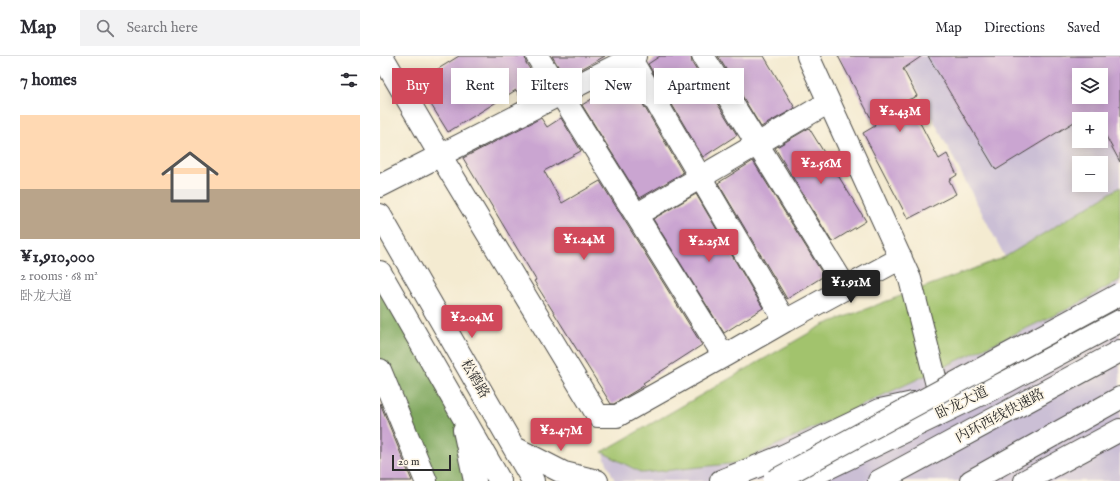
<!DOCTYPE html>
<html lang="en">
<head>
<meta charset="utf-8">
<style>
	body { margin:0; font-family:"IM FELL English","Noto Serif SC",serif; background:#f2f2f3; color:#2b2b33; height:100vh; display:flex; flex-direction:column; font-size:15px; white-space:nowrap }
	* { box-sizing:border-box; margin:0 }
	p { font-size:13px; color:#7c7c81 }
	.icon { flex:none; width:22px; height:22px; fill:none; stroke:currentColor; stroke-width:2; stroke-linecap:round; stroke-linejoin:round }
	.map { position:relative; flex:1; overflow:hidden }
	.sheet { display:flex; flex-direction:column; background:#fff; width:380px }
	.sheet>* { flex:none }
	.banner { position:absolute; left:12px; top:12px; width:380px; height:36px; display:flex; gap:8px }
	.tools { position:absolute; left:692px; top:12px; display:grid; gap:8px }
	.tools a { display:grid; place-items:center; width:36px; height:36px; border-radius:0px; background:#fff; box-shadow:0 2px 10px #0003; font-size:20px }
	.scale { position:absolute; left:12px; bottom:10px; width:59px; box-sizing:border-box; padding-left:4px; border:2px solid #2b2b2b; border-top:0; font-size:11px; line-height:14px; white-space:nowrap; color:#2b2b2b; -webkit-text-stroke:3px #fcf5e5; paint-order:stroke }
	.price { position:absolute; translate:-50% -34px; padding:0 9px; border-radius:4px; background:#d1495b; color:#fff; font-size:13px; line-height:26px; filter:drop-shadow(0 1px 2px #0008) }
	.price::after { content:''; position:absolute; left:50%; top:24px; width:12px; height:9px; margin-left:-6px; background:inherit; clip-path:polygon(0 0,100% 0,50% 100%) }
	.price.selected { background:#222; color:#fff }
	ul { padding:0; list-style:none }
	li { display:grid; align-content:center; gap:8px; height:212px; padding:0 20px }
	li+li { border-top:1px solid #e1e1e2 }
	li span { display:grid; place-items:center; height:124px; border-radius:0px; color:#555 }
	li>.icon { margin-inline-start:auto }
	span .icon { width:72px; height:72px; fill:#fffc; stroke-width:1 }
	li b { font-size:17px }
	h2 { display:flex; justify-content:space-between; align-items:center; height:48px; padding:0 20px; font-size:17px }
	.pill { padding:0 14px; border-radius:0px; background:#fff; box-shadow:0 2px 10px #0003; font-size:14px; line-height:36px }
	.pill.selected { background:#d1495b; color:#fff }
	header { display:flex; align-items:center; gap:24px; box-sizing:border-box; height:56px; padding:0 20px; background:#fff; border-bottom:1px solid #e1e1e2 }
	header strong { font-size:19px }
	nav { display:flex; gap:22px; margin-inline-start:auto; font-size:14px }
	.search { width:280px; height:36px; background:#f2f2f3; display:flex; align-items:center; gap:10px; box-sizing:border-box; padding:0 14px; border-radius:0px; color:#7c7c81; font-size:15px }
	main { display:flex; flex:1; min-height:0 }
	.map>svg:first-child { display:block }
</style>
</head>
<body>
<header>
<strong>Map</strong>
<div class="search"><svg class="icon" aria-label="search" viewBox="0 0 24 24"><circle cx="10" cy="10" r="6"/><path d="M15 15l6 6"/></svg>Search here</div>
<nav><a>Map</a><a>Directions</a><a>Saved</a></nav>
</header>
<main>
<section class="sheet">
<h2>7 homes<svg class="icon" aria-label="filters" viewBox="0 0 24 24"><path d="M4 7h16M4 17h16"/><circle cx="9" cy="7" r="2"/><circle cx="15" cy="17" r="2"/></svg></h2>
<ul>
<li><span style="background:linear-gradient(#ffd9b3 60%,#b9a48a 0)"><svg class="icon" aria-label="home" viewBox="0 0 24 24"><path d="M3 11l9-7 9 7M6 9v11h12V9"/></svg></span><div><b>¥1,910,000</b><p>2 rooms · 68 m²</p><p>卧龙大道</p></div></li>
</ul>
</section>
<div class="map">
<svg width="740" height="425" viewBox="0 0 740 425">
	<rect width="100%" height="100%" fill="#fcf5e5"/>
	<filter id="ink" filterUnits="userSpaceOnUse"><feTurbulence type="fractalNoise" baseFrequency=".025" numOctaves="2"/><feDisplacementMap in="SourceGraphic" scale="8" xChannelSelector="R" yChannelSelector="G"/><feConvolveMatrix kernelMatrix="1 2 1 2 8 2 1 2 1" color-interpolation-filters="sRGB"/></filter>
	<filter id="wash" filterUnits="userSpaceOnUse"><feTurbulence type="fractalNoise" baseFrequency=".012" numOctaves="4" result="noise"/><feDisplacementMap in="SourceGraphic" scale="16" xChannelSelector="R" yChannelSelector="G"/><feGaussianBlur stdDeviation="0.9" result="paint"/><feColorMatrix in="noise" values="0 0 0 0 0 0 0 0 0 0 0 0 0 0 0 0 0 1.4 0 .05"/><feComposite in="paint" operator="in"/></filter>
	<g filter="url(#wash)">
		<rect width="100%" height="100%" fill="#f4ebd1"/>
		<path fill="#cbbfd5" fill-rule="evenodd" d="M520,0H740V425H235L222,396L443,269L625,201ZM699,19H721V41H699ZM699,63H721V85H699ZM699,107H721V129H699Z"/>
		<path fill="#a2c36d" stroke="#66774c" d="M740,131V224L692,251L358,407L262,417L222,396L443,269L625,201Z"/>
		<path fill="#81a960" stroke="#566a46" d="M0,216L79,352L95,425H46L0,314Z"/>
		<g id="blocks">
			<path fill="#caa5d1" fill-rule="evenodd" d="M79,0H145L146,7L163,33L142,44L136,34L68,76L37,26Z
				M172,0H225L185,22Z
				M280,0H311L312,7L357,79L323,101L268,8Z
				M338,0H384L415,52L381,71Z
				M458,0H542L523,13L537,40L528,44L559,103L567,98L577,119L569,124L576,138L528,163L483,77L495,70Z
				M548,0H740V106L721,71V63H717L712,55L616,114ZM699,19H721V41H699Z
				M247,21L303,117L260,142L202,49Z
				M161,62L167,71L181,62L201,95L164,115L182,147L220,125L322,289L263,327L265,329L234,348H231L154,225L156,224L83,102Z
				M429,72L486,165L452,186L395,92Z
				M373,105L444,220L407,243L338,127Z
				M316,138L383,252L344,277L273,163Z
				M0,347L32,425H0Z"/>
		</g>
	</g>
	<g filter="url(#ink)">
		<use href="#blocks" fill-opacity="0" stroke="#494844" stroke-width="1"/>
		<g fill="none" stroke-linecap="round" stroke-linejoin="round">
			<defs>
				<path id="minor" d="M2,0L60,99L218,360H237L344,300L157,0
					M249,0L405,265L344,300
					M323,0L466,232
					M428,0L530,223L560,341
					M0,130L255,0
					M256,159L449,46
					M405,265L521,202
					M0,314L46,425"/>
				<path id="secondary" d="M0,159L153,425
					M0,216L120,425
					M84,374L95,425
					M135,392L184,417L217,425
					M341,425L403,400L500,354L533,347"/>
				<path id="trunk" d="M421,425L626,326L740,265
					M499,425L740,295
					M591,425L740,342
					M645,425L740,374"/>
			</defs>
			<use href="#minor" stroke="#494844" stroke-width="24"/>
			<use href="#secondary" stroke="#494844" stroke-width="24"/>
			<use href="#trunk" stroke="#494844" stroke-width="24"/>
			<use href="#minor" stroke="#fff" stroke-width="22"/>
			<use href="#secondary" stroke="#fff" stroke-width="22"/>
			<use href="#trunk" stroke="#fff" stroke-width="22"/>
			<defs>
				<path id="trunk-bridge" d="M394,425L740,238"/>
			</defs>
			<use href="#trunk-bridge" stroke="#494844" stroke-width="24" stroke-linecap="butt"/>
			<use href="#trunk-bridge" stroke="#fff" stroke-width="22"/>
		</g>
	</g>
	<g text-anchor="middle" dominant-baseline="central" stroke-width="3.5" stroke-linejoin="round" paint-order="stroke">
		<g font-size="14" fill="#2b2b2b" stroke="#fcf5e5">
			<text transform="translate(95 323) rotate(60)">松鹤路</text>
			<text transform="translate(582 347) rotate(-26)">卧龙大道</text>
			<text transform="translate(620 360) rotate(-28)">内环西线快速路</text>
		</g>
	</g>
</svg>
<div class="tools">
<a><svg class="icon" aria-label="layers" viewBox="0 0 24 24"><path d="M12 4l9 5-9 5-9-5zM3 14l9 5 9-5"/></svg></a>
<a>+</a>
<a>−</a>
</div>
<div class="scale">20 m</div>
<b class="price" style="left:520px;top:77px">¥2.43M</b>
<b class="price" style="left:441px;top:129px">¥2.56M</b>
<b class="price" style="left:204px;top:205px">¥1.24M</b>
<b class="price" style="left:329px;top:207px">¥2.25M</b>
<b class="price selected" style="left:471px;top:248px">¥1.91M</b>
<b class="price" style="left:92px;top:283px">¥2.04M</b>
<b class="price" style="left:181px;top:396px">¥2.47M</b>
<div class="banner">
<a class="pill selected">Buy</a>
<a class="pill">Rent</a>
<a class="pill">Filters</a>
<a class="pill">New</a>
<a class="pill">Apartment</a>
</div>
</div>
</main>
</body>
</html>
